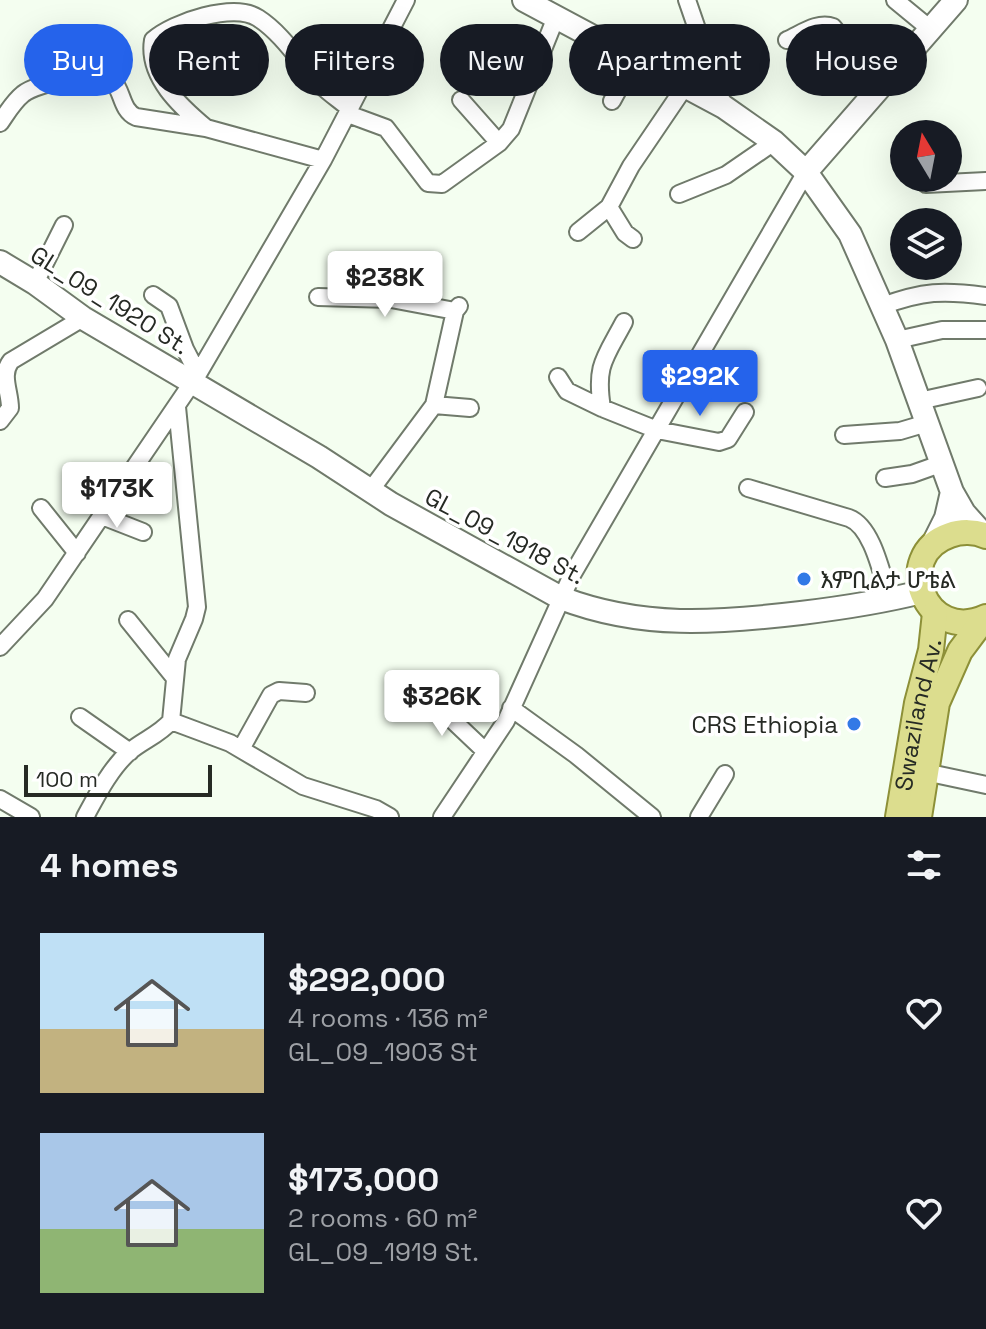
<!DOCTYPE html>
<html lang="en">
<head>
<meta charset="utf-8">
<style>
	body { margin:0; font-family:"Space Grotesk","Noto Sans Ethiopic",sans-serif; background:#242831; color:#f1f3f6; height:100vh; display:flex; flex-direction:column; font-size:30px; white-space:nowrap }
	* { box-sizing:border-box; margin:0 }
	p { font-size:26px; color:#9ea1a6 }
	.icon { flex:none; width:44px; height:44px; fill:none; stroke:currentColor; stroke-width:2; stroke-linecap:round; stroke-linejoin:round }
	.map { position:relative; height:817px; overflow:hidden }
	.details { display:flex; flex-direction:column; background:#171b24; flex:1 }
	.details>* { flex:none }
	.guide { position:absolute; left:24px; top:24px; width:938px; height:72px; display:flex; gap:16px }
	.needle { width:52px; rotate:350deg }
	.fabs { position:absolute; left:890px; top:120px; display:grid; gap:16px }
	.fabs a { display:grid; place-items:center; width:72px; height:72px; border-radius:50%; background:#171b24; box-shadow:0 8px 32px #0002; font-size:40px }
	.scale { position:absolute; left:24px; bottom:20px; width:188px; box-sizing:border-box; padding-left:8px; border:4px solid #262a24; border-top:0; font-size:22px; line-height:28px; white-space:nowrap; color:#262a24; -webkit-text-stroke:6px #fff; paint-order:stroke }
	.price { position:absolute; translate:-50% -68px; padding:0 18px; border-radius:8px; background:#fff; color:#222; font-size:26px; line-height:52px; filter:drop-shadow(0 2px 4px #0008) }
	.price::after { content:''; position:absolute; left:50%; top:48px; width:24px; height:18px; margin-left:-12px; background:inherit; clip-path:polygon(0 0,100% 0,50% 100%) }
	.price.active { background:#2563eb; color:#fff }
	ul { padding:0; list-style:none }
	li { display:flex; align-items:center; gap:24px; height:200px; padding:0 40px }
	li span { display:grid; place-items:center; flex:none; width:224px; height:160px; border-radius:0px; color:#555 }
	li>.icon { margin-inline-start:auto }
	span .icon { width:96px; height:96px; fill:#fffc; stroke-width:1 }
	li b { font-size:34px }
	h2 { display:flex; justify-content:space-between; align-items:center; height:96px; padding:0 40px; font-size:34px }
	.chip { padding:0 28px; border-radius:36px; background:#171b24; box-shadow:0 8px 32px #0002; font-size:28px; line-height:72px }
	.chip.active { background:#2563eb; color:#fff }
	.map>svg:first-child { display:block }
</style>
</head>
<body>
<div class="map">
<svg width="986" height="817" viewBox="0 0 986 817">
	<rect width="100%" height="100%" fill="#f4fef0"/>
	<g fill="none" stroke-linecap="round" stroke-linejoin="round">
		<defs>
			<path id="minor" d="M687,0L724,107
				M895,0L929,28
				M787,40C801,34 818,21 833,27L880,85
				M461,100L499,143
				M612,101L635,59
				M348,114L386,128L428,183L442,184L499,143L511,129L556,17
				M0,123C7,113 13,102 23,94C36,83 100,69 113,81C123,92 121,110 136,117L206,128L323,160
				M206,128C181,107 147,77 153,40C173,22 234,2 258,18C283,34 301,64 321,85C330,94 341,101 350,109
				M926,184L986,181
				M679,194L726,175L774,142
				M609,207L625,233L633,239
				M578,232L609,207L631,166L686,85
				M35,283L64,225
				M153,295L169,306L185,349L198,374
				M318,297L391,299L455,311
				M882,306C923,291 943,290 986,296
				M897,340L942,330H986
				M558,377L567,391L602,408L657,430L719,442L728,439L745,412
				M919,401L978,388
				M434,405L470,408
				M602,408C595,365 605,358 624,322
				M0,421L10,408C10,391 0,375 11,361L83,318
				M844,435L900,431L927,423
				M885,478L912,474L943,463
				M748,488L849,518C873,527 882,576 890,600
				M370,491L434,405L455,311L459,306
				M41,508L77,553
				M102,516L143,532
				M128,620L174,677
				M0,647L45,599L198,374L323,160L406,0
				M427,696L485,751
				M511,708L576,755L652,817
				M80,717L130,752
				M171,721L230,743L303,786L376,809L390,817
				M241,749L271,695L279,691L306,693
				M925,772L986,785
				M0,799L31,817
				M85,817C97,795 110,769 129,752C143,740 159,735 171,721L177,659L194,619L197,607L177,407
				M442,817L506,721L572,575L806,172
				M699,817L725,774"/>
			<path id="secondary" d="M524,0L724,107L774,142L806,172L850,234L897,340L952,492L964,513L983,534
				M806,172L956,0
				M0,262L35,283L83,318L319,457L391,504L561,598C642,629 717,623 801,613C842,608 882,602 921,592
				M933,544L946,518L952,492"/>
			<g id="primary">
				<path d="M986,536C975,531 961,531 950,535C891,555 925,645 986,617"/>
				<path id="s1" d="M898,817L917,703L931,650L935,613"/>
				<path d="M919,817L937,703L960,651L984,619"/>
			</g>
		</defs>
		<use href="#minor" stroke="#707a6b" stroke-width="20"/>
		<use href="#secondary" stroke="#707a6b" stroke-width="26"/>
		<use href="#primary" stroke="#8d9038" stroke-width="28"/>
		<use href="#minor" stroke="#fff" stroke-width="16"/>
		<use href="#secondary" stroke="#fff" stroke-width="22"/>
		<use href="#primary" stroke="#dcdd8e" stroke-width="24"/>
	</g>
	<g fill="#3279e6" stroke="#fff" stroke-width="3">
		<circle cx="804" cy="579" r="8"/>
		<circle cx="854" cy="724" r="8"/>
	</g>
	<g text-anchor="middle" dominant-baseline="central" stroke-width="7" stroke-linejoin="round" paint-order="stroke">
		<g font-size="24" fill="#262a24" stroke="#fff">
			<text transform="translate(110 300) rotate(32)">GL_09_1920 St.</text>
			<text transform="translate(505 536) rotate(28)">GL_09_1918 St.</text>
			<text stroke="none"><textPath href="#s1" startOffset="104">Swaziland Av.</textPath></text>
		</g>
		<g font-size="24" fill="#262a24" stroke="#fff" text-anchor="start">
			<text x="820" y="579">እምቢልታ ሆቴል</text>
			<text x="838" y="724" text-anchor="end">CRS Ethiopia</text>
		</g>
	</g>
</svg>
<div class="fabs">
<a><svg class="needle" viewBox="-14 -14 28 28"><path d="M0-13l5 13h-10z" fill="#e53935"/><path d="M0 13l5-13h-10z" fill="#9ea1a6"/></svg></a>
<a><svg class="icon" aria-label="layers" viewBox="0 0 24 24"><path d="M12 4l9 5-9 5-9-5zM3 14l9 5 9-5"/></svg></a>
</div>
<div class="scale">100 m</div>
<b class="price" style="left:385px;top:319px">$238K</b>
<b class="price active" style="left:700px;top:418px">$292K</b>
<b class="price" style="left:117px;top:530px">$173K</b>
<b class="price" style="left:442px;top:738px">$326K</b>
<div class="guide">
<a class="chip active">Buy</a>
<a class="chip">Rent</a>
<a class="chip">Filters</a>
<a class="chip">New</a>
<a class="chip">Apartment</a>
<a class="chip">House</a>
</div>
</div>
<section class="details">
<h2>4 homes<svg class="icon" aria-label="filters" viewBox="0 0 24 24"><path d="M4 7h16M4 17h16"/><circle cx="9" cy="7" r="2"/><circle cx="15" cy="17" r="2"/></svg></h2>
<ul>
<li><span style="background:linear-gradient(#bfe0f5 60%,#c2b280 0)"><svg class="icon" aria-label="home" viewBox="0 0 24 24"><path d="M3 11l9-7 9 7M6 9v11h12V9"/></svg></span><div><b>$292,000</b><p>4 rooms · 136 m²</p><p>GL_09_1903 St</p></div><svg class="icon" aria-label="heart" viewBox="0 0 24 24"><path d="M12 20l-8-8c-3-5 5-10 8-4 3-6 11-1 8 4z"/></svg></li>
<li><span style="background:linear-gradient(#a9c7e8 60%,#8fb573 0)"><svg class="icon" aria-label="home" viewBox="0 0 24 24"><path d="M3 11l9-7 9 7M6 9v11h12V9"/></svg></span><div><b>$173,000</b><p>2 rooms · 60 m²</p><p>GL_09_1919 St.</p></div><svg class="icon" aria-label="heart" viewBox="0 0 24 24"><path d="M12 20l-8-8c-3-5 5-10 8-4 3-6 11-1 8 4z"/></svg></li>
</ul>
</section>
</body>
</html>
